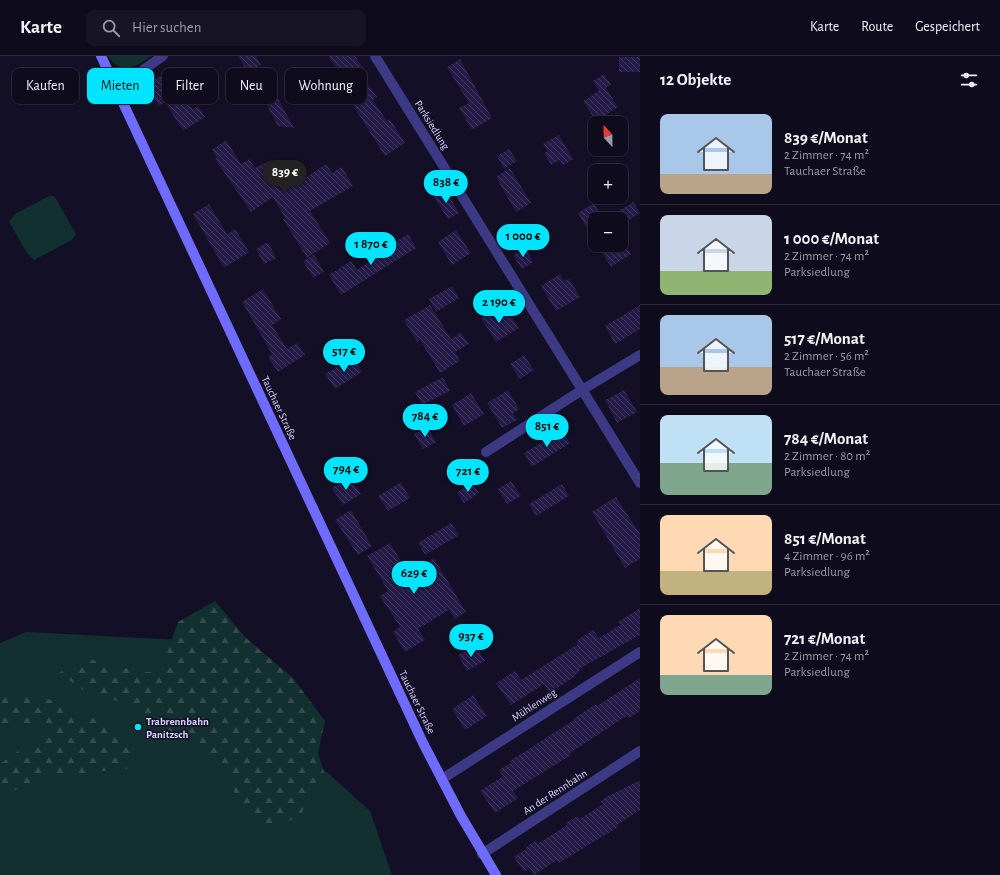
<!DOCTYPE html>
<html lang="de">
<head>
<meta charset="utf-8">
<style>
	body { margin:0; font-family:"Alegreya Sans",sans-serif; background:#171425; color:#f1f3f6; height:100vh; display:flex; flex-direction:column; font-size:15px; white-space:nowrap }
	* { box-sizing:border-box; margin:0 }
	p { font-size:13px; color:#9b9ba3 }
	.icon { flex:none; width:22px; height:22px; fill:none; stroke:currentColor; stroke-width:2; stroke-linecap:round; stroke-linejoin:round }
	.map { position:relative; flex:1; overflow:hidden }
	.drawer { display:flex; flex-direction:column; background:#0e0b1c; width:360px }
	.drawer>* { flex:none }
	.hud { position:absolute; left:12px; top:12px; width:380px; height:36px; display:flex; gap:8px }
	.needle { width:26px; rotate:338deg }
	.tools { position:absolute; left:588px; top:60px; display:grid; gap:8px }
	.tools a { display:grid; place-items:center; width:40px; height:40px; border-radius:8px; background:#0e0b1c; box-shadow:0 1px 3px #0004,0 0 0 1px #2e2b3b; font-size:20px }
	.price { position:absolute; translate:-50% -34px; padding:0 9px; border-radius:14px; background:#00e5ff; color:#111; font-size:13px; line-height:26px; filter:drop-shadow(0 1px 2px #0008) }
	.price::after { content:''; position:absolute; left:50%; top:24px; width:12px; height:9px; margin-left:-6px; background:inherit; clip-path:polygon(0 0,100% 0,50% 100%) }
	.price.on { background:#222; color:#fff }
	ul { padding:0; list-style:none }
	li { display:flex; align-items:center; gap:12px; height:100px; padding:0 20px }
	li+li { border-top:1px solid #2e2b3b }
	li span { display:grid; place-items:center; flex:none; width:112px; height:80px; border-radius:8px; color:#555 }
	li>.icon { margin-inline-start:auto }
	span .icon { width:48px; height:48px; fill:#fffc; stroke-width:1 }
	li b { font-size:17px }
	h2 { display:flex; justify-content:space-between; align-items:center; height:48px; padding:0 20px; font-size:17px }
	.tag { padding:0 14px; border-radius:8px; background:#0e0b1c; box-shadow:0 1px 3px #0004,0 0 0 1px #2e2b3b; font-size:14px; line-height:36px }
	.tag.on { background:#00e5ff; color:#111 }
	header { display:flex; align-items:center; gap:24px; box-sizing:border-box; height:56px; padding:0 20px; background:#0e0b1c; border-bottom:1px solid #2e2b3b }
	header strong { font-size:19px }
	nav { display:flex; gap:22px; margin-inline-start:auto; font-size:14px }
	.search { width:280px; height:36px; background:#171425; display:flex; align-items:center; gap:10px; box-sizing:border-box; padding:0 14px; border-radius:8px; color:#9b9ba3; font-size:15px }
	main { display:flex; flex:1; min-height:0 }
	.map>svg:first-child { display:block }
</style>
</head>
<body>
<header>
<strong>Karte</strong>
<div class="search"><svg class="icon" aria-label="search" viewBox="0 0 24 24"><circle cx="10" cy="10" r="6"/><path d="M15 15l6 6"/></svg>Hier suchen</div>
<nav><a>Karte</a><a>Route</a><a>Gespeichert</a></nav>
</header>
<main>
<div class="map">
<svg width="640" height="819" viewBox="0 0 640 819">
	<defs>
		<pattern id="forest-firs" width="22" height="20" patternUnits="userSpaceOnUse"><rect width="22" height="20" fill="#12302f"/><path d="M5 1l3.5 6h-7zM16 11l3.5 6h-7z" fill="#344d4e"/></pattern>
		<pattern id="building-back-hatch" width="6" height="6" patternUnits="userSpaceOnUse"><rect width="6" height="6" fill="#241b47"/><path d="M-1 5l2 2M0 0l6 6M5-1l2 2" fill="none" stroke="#433b63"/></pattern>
	</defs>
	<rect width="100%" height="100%" fill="#130f26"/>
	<path fill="#12302f" d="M108,0H152C137,10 120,20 108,0Z
		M51,139L55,141L76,178L72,184L34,204L27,197L9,166L15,158Z
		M26,576L181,584L370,755L392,819H0V587Z"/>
	<path fill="url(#forest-firs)" d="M215,545L245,581L293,622L325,665L318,697L324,717L301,758L276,773L245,757L222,712L179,681L135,650L86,636L59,617L84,602L141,616H159L178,566Z
		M13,638L40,639L72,654L118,672L137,691L131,712L41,722L0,741V708L44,677L34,667L0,676V641Z"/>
	<path fill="url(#building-back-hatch)" d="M238,0H256L261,9L248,17Z
		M328,0H355L364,13L360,16L377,41L373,44L387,65L390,63L405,87L385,100L342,32L347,29Z
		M619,1H640V16H619Z
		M460,3L492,62L472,74L459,52L469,47L447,11Z
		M182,13L190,26L179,33L193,53L198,50L205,61L183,75L167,49L165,46L159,50L149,33L153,30L151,26L162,19L165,23Z
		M604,18L611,29L606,32L618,51L596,65L583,45L599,35L593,25Z
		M277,41L294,72L278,70L266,47Z
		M559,79L573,103L563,109L560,104L551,109L544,97L548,95L543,88Z
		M226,84L241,108L249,103L255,112L271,104L285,127L290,124L293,130L326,108L332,117L342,111L353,130L310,155L330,187L307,202L283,163L285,162L273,141L251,156L215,103L217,102L212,94Z
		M509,93L517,105L504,113L497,100Z
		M510,112L531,147L516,156L496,121Z
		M445,133L459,157L448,163L433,140Z
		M633,146L640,157L621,169V163H607Z
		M594,147L603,163H595V187L578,157Z
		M209,148L227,178L235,173L249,196L224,212L193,158Z
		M456,174L471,197L452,209L438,186Z
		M408,178L416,192L341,239L329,219L351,205L357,214L387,193L386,191Z
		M268,186L276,202L264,208L256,193Z
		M597,189H625L631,198L611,211Z
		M525,192L533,206L522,213L513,199Z
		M314,199L324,216L313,222L303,205Z
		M560,218L564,225L569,223L580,241L556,255L541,230Z
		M452,230L459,242L436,256L429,243Z
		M263,233L281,263L272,269L287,293L297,287L305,299L278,316L268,301L272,298L242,246Z
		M430,249L451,283L461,276L469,288L455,296L460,305L440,317L420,284L417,286L404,264Z
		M640,249V273L615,288L605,270Z
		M500,250L508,262L511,260L519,272L496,286L481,262Z
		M524,299L534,314L520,323L510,308Z
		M353,301L362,316L335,333L325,318Z
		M443,321L450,335L422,349L415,336Z
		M508,334L519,353L513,357L517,364L502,372L487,347Z
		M624,334L637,356L617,367L605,344Z
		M471,337L484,358L464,370L452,349Z
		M427,370L436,386L423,393L414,378Z
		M562,374L570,387L532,411L524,397Z
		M349,420L361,438L343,449L332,432Z
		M511,425L521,440L507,448L498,433Z
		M401,426L410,442L388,455L378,440Z
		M472,427L479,437L464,447L457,436Z
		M562,428L569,440L536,460L529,448Z
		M616,441L640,478V503L625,512L592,456Z
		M351,454L372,490L358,499L335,464Z
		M451,467L459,479L425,499L418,487Z
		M390,487L409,518L434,502L466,556L455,563L449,554L418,573L425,584L405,596L393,576L400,571L380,540L388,535L367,500Z
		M640,552V579L579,613L580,615L574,620V621L550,637L544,628L511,649L496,627L515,615L521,624L578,588L576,585L593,574L599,582L620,569L618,566Z
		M475,588L485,605L467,615L458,599Z
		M640,622V655L629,662L628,659L570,697L571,699L513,735L518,742L495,757L480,735L503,720L499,714L511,707L510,705L574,664L573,663L596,648L597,650Z
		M473,639L487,660L465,674L452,653Z
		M640,724V754L617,769L618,771L559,807L557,804L534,819L530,812L524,816L514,801L526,793L525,792L536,784L537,787L544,784L567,769L566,767L578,760L580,763L603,748L601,745L606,741Z"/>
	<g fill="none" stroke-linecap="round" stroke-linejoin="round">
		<path stroke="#3d3a85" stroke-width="10" d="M375,0L640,427
			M116,33L163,0
			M486,396L582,334L640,299
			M442,723L640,596
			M482,798L640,695"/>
		<path stroke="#6f6bff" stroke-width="10" d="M101,0L423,687L461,760L496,819"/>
	</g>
	<circle fill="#00e5ff" stroke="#130f26" stroke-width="1.5" cx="138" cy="671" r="4"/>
	<g text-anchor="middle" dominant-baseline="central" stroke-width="3" stroke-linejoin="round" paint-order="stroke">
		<g font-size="11" fill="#d9d4ff" stroke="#130f26">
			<text transform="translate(432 69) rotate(58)">Parksiedlung</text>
			<text transform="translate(279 352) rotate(65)">Tauchaer Straße</text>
			<text transform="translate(417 646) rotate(64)">Tauchaer Straße</text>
			<text transform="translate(534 649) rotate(-33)">Mühlenweg</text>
			<text transform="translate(555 736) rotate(-33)">An der Rennbahn</text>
		</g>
		<g font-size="11" font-weight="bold" fill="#d9d4ff" stroke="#130f26" text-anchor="start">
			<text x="146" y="665">Trabrennbahn<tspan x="146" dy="13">Panitzsch</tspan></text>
		</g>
	</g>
</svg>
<div class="tools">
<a><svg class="needle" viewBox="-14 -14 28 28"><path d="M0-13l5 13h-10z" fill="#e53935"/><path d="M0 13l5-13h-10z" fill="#9b9ba3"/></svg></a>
<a>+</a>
<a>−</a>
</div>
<b class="price on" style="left:285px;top:138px">839 €</b>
<b class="price" style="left:446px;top:148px">838 €</b>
<b class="price" style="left:523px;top:202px">1 000 €</b>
<b class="price" style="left:371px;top:210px">1 870 €</b>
<b class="price" style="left:499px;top:268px">2 190 €</b>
<b class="price" style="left:344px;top:317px">517 €</b>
<b class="price" style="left:425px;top:382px">784 €</b>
<b class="price" style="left:547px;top:392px">851 €</b>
<b class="price" style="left:346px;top:435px">794 €</b>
<b class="price" style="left:468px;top:437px">721 €</b>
<b class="price" style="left:414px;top:539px">629 €</b>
<b class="price" style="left:471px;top:602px">937 €</b>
<div class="hud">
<a class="tag">Kaufen</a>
<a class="tag on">Mieten</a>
<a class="tag">Filter</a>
<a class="tag">Neu</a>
<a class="tag">Wohnung</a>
</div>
</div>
<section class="drawer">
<h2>12 Objekte<svg class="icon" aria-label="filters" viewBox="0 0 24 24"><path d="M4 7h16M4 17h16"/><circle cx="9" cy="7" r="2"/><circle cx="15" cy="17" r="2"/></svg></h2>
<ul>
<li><span style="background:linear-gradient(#a9c7e8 75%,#b9a48a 0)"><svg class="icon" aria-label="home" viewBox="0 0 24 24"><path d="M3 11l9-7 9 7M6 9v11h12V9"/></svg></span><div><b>839 €/Monat</b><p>2 Zimmer · 74 m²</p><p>Tauchaer Straße</p></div></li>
<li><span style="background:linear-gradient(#c9d6e8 70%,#8fb573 0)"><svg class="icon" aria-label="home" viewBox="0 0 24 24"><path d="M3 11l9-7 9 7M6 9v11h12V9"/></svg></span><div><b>1 000 €/Monat</b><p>2 Zimmer · 74 m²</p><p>Parksiedlung</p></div></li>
<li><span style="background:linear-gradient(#a9c7e8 65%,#b9a48a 0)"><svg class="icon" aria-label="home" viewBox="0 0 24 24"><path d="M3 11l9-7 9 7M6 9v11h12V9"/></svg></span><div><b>517 €/Monat</b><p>2 Zimmer · 56 m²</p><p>Tauchaer Straße</p></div></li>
<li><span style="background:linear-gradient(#bfe0f5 60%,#7fa58c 0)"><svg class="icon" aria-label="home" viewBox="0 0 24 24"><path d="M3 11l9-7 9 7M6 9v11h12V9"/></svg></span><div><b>784 €/Monat</b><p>2 Zimmer · 80 m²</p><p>Parksiedlung</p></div></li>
<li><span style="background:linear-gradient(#ffd9b3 70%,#c2b280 0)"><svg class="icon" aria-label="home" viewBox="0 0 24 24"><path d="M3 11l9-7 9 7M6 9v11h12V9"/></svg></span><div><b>851 €/Monat</b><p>4 Zimmer · 96 m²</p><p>Parksiedlung</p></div></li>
<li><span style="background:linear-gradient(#ffd9b3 75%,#7fa58c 0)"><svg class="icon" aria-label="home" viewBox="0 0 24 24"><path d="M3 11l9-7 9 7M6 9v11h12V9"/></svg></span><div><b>721 €/Monat</b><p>2 Zimmer · 74 m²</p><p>Parksiedlung</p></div></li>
</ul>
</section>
</main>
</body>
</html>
